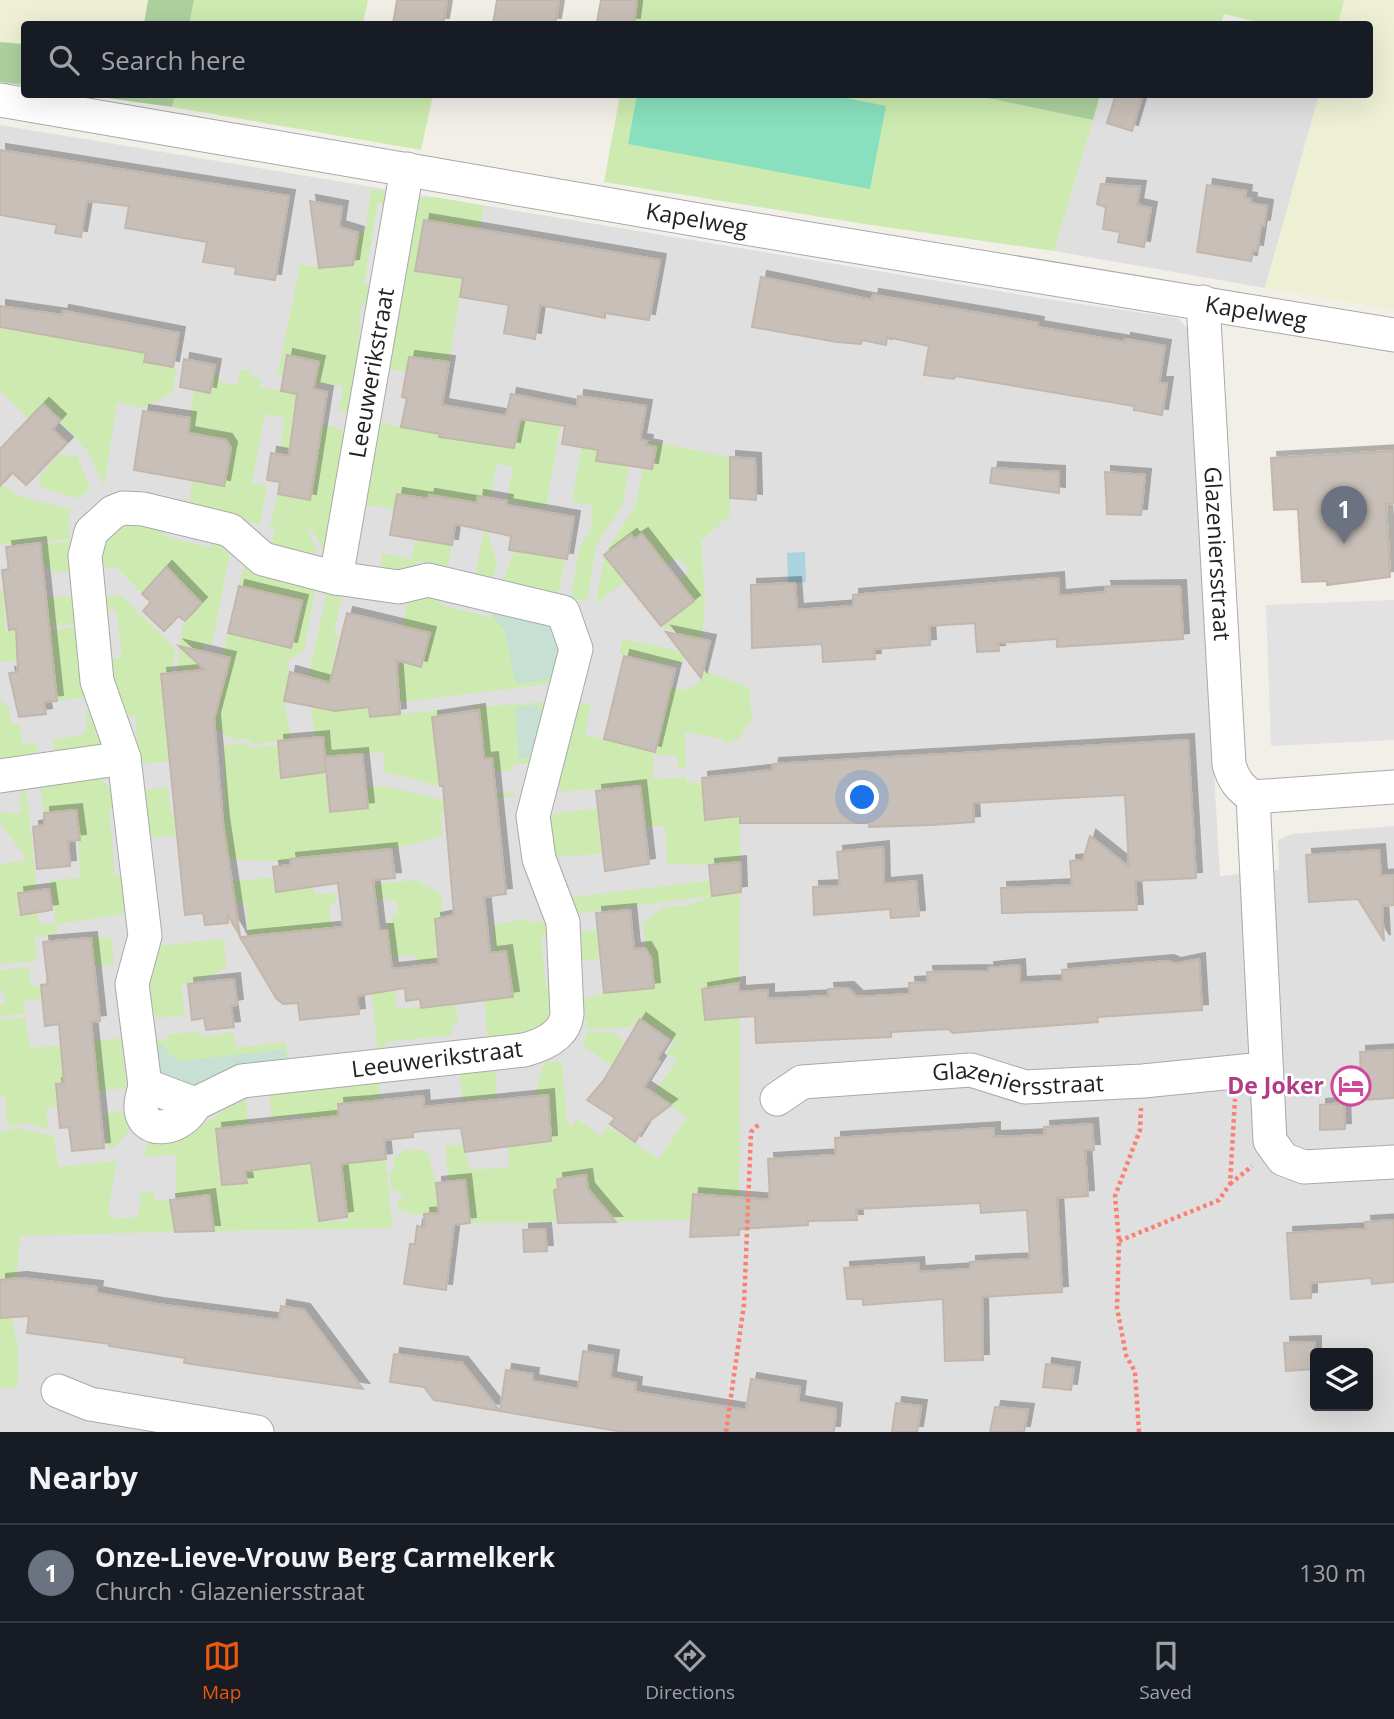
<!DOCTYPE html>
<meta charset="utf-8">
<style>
:root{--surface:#171b24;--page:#20242c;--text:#f1f3f6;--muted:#9ea1a6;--line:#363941;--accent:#ea580c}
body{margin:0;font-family:"Open Sans",sans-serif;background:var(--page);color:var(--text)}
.controls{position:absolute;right:21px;bottom:21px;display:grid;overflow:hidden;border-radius:7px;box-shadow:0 7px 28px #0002}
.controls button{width:63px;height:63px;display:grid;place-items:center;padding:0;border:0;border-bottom:2px solid var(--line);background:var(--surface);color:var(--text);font:35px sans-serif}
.you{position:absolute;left:863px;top:798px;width:24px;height:24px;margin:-18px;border:5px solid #fff;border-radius:50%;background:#1a73e8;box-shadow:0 0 0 10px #1a73e833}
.badge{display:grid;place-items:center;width:46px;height:46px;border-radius:50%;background:var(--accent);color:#fff;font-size:23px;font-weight:700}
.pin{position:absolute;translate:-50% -58px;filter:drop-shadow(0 2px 4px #0008)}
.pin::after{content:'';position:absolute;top:37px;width:24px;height:21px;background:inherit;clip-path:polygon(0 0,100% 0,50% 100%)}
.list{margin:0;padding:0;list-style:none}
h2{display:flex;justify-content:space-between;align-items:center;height:91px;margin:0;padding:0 28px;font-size:30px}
h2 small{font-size:23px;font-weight:400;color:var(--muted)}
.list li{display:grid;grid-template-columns:46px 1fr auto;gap:21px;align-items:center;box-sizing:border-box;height:98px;padding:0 28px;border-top:2px solid var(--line)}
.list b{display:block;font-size:26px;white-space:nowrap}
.list p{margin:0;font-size:23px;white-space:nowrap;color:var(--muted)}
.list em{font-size:23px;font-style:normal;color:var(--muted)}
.icon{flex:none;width:38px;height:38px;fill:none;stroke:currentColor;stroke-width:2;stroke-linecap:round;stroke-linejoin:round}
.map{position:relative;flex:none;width:1394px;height:1432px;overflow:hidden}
.search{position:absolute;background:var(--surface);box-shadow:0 7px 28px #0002;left:21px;right:21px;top:21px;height:77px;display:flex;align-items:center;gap:18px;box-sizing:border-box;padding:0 24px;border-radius:7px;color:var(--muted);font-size:26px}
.sheet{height:189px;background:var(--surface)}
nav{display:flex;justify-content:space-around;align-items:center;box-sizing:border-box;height:98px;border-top:2px solid var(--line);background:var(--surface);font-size:19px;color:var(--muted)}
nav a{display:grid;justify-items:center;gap:4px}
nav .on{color:var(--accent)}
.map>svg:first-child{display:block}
</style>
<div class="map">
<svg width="1394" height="1432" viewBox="0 0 1394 1432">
<defs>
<filter id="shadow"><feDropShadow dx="6" dy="-6" stdDeviation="0" flood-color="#0004"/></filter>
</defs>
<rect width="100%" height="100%" fill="#f2efe9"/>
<g fill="#e0dfdf" fill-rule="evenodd">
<polygon points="1100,95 1319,95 1265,288 1054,251"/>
<path d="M0 125 1040 298 1178 318 1188 329 1220 876 1279 870 1278 840 1292 834 1394 826V1432H0ZM1315 1353H1368V1406H1315Z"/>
</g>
<g fill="#eef0d5">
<polygon points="0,0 148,0 144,24 24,24 24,44 0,42"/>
<polygon points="1344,0 1394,0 1394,310 1265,288 1319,95 1370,94 1370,24 1338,24"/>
</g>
<g fill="#cdebb0" fill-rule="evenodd">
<polygon points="194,0 368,0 363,24 189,24"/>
<polygon points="636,0 1344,0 1338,24 1266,24 1224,14 1221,24 632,24"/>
<polygon points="175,94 433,95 421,150 172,107"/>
<polygon points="620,95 973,95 1093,120 1054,251 871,225 604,182"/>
<path d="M371 189 388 192 364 284 375 286 371 306 361 305 354 413 339 410 343 386 314 382 318 362 301 358 297 379 273 375 278 374 300 265C320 268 335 264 353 266L358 233 365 234Z"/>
<polygon points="435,197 484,206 472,271 464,270 449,362 410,357 407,372 387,369 415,198"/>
<polygon points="0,327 146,353 145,362 176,368 173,392 144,408 117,402 104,486 89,453 44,404 29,419 0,391"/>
<polygon points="240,369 251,371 251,377 261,379 260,387 297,393 293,423 304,425 300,453 280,449 285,418 265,414 252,483 267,486 260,525 190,504 192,480 224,486 230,454 187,436 194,390 210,392 213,374 219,375 218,381 238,385"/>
<polygon points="520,419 560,426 546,508 507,501 513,467 497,464 490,498 478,496 473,521 428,499 395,509 365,505 379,422 401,427 441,427 439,437 470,442 471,433 514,447"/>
<polygon points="309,426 336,426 336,429 351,431 327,546 323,549 312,530 308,531 318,552 311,554 271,547 275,529 270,528 278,494 309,500"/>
<polygon points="647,441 730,457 730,515 701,541 705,600 702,640 662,627 694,602 677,582 690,571 678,557 667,565 642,534 634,539 630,535 605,555 625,581 596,604 604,555 636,505 643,467 652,468 656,447 646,445"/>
<polygon points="581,448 598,451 596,461 629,466 623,504 596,545 587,601 571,597 579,549 591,529 592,505 572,502"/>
<polygon points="59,455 77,456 91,489 78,498 41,488 39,477"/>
<polygon points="0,483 19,496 71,510 68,522 70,539 0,545"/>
<path d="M136 522 165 525 163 536 211 548 214 537 231 547 212 645 205 643 195 679 220 698 230 658 223 656 231 619 233 634 286 647 291 644 301 601 239 586 244 567 316 585 304 651 290 658 286 666 290 672 284 701 292 740 252 744 248 739 233 740 215 728 167 732 170 761 140 764 135 717 129 716 111 686 108 659 122 657 116 610 103 611 101 597 121 595 175 649 172 673 161 674 177 673 182 628 201 603 166 568 142 594 116 567 98 569C103 544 110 530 136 522Z"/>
<polygon points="485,527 497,562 493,579 475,575"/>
<polygon points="415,539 452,545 447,568 418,561 414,574 379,574 383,553 412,559"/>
<polygon points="70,541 73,571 52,573 51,567 43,567 40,545"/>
<polygon points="515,551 565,559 558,595 502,581"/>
<polygon points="328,588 343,591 334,633 339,636 333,660 337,663 379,664 400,669 401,662 421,666 429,633 402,626 409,597 441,593 440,605 489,617 492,605 556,683 369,706 370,717 441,710 441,715 437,716 436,746 440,786 384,772 383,752 325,757 330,812 368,808 366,788 384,786 443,800 515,792 516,796 464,802 459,810 440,813 443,836 401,847 371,850 372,866 313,873 311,856 280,862 229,859 224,823 216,824 217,831 148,838 143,790 168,787 171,814 175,816 225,813 224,745 245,743 251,748 278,745 281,778 301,775 325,757 323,736 314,735 308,677"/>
<polygon points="4,590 5,631 15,629 16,634 78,627 85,697 57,701 21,660 0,662 0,591"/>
<polygon points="75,596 78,624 50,626 46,597"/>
<polygon points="622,639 686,652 683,663 666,664 620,653"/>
<polygon points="703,671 751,688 749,699 753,718 738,739 724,744 723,739 685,732 686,768 678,768 677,756 653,755 653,779 686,777 686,782 702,783 705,819 740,816 740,862 709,865 667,864 665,826 645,826 640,784 562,792 562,788 557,787 576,701 591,705 585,735 637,747 663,719 671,688 689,690 702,679"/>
<polygon points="0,700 9,708 11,724 20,724 22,744 36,742 38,760 0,764"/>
<polygon points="540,702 546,705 532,763 513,765 513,770 493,773 492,758 484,759 479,711 473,711 474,707"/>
<polygon points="97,709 104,740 96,749 54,757 53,740 82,735 87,727 87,711"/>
<polygon points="98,777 115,792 119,807 109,809 115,876 126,875 130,913 57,924 57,935 34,938 37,961 0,964 0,864 27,860 0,823 0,812 21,814 20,789 26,788 37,890 18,893 21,914 37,912 40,925 56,924 50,880 80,878 77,810 44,813 40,787 58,785 58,778"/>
<polygon points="598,808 603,854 550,857 545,815"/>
<polygon points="275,877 314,886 314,894 335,893 336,903 329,903 332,928 249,935 245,902 229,902 227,882"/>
<polygon points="740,877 739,983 722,985 722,989 702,989 706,1020 740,999 739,1218 609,1222 608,1212 598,1200 590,1201 586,1175 557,1178 558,1189 554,1190 578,1222 470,1223 465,1180 449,1182 445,1146 464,1144 470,1170 509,1167 508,1135 551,1127 548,1095 534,1096 544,1063 562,1061 567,1122 571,1128 577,1119 601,1136 607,1126 659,1159 687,1117 653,1093 678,1060 667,1053 675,1041 653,1026 587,1029 583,1000 604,993 654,988 651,953 645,948 643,923 664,907 691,905 709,896 574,914 572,897"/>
<polygon points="417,880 441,895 442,918 435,919 437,959 419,962 412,954 392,958 397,1009 456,1003 458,1024 452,1025 452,1035 385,1042 385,1052 378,1053 369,969 373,962 391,957 387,923 392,922 391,915 397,914 397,902 385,899 356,901 356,886"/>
<polygon points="528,919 529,923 546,921 551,935 541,937 546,986 556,985 557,1006 544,1028 488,1042 484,1001 513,997 506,952 494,953 492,925"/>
<polygon points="597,930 600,959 579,961 577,932"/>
<polygon points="111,937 114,965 94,966 91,938"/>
<path d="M224 939 226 967C215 978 196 977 182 985L184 1016 146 1018 149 958 158 957 157 946Z"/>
<polygon points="29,967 31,987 41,985 42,999 24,1001 25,1014 0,1016 0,1005 5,1003 3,990 0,989 0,970"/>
<polygon points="25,1017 30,1048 121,1038 127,1088 99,1091 95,1056 62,1059 64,1083 56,1084 58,1106 46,1108 48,1129 23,1123 8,1126 5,1096 0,1096 0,1020"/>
<polygon points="197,1031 205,1037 233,1032 236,1048 286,1042 289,1063 207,1088 147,1041 167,1039 167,1035"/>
<polygon points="587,1032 611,1032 626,1042 621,1051 626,1055 617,1069 583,1046"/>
<polygon points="495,1067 497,1097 463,1101 459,1071"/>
<path d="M379 1079 380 1107 364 1109 363 1102 338 1105 342 1138 369 1161 386 1159 392 1228 214 1231 209 1195 181 1198V1208L171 1209 175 1232 20 1236 15 1296 11 1279 0 1280V1132L16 1128 54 1136 58 1167 117 1161 108 1212 114 1219 137 1217 141 1205 139 1194 154 1192 155 1201 177 1199 175 1154 142 1157 149 1142C184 1144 217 1114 245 1095L249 1125 216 1130 223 1185 246 1183 245 1170 308 1151 304 1115 272 1119 269 1092ZM344 1187 348 1221H319L314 1191Z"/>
<polygon points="129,1111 131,1129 114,1147 108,1148 105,1113"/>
<polygon points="407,1149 427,1151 436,1183 439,1213 410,1215 409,1211 398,1211 397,1202 404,1196 391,1188 389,1174 393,1170 394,1158"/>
<polygon points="12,1317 18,1351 18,1387 0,1389 0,1318"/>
</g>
<g fill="#add19e">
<polygon points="148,0 194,0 189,24 144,24"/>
<polygon points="0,42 24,44 24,85 0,82"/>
<polygon points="86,95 175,95 172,107"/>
<polygon points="973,95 1100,95 1093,120"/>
</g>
<g fill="#c6e0d4">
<path d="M496 608 549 625C566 641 557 659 552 679L516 684 504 629 492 617Z"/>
<polygon points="536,705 544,712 545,724 529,757 519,759 515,707"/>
<polygon points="163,1044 168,1053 181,1061 285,1049 286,1060 201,1086 168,1084 155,1067 152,1045"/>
</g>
<polygon fill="#88e0be" points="826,94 886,106 870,189 628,144 637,95"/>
<g fill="#e2e2e2">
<polygon points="378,203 388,205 375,286 364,284"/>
<polygon points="1394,600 1394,740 1271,746 1266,605"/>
</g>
<polygon fill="#aad3df" points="805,552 806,582 788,583 787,553"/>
<g fill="#c7bfb8" stroke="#c4b6ab" stroke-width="2" filter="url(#shadow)">
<polygon points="397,0 447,0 443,24 393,24"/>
<polygon points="497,0 559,0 555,24 493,24"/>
<polygon points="601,0 637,0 634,24 597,22"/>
<polygon points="1116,94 1143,94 1132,131 1107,123"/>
<polygon points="0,150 289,196 275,280 235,274 236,267 203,262 207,242 125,228 129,206 87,201 81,237 55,233 57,225 0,215"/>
<polygon points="1101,184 1140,187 1137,205 1151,208 1144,247 1118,242 1120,232 1103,229 1106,207 1097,204"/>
<polygon points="1207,185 1246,191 1245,198 1251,199 1250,203 1267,206 1264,226 1261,225 1257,251 1253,250 1251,261 1197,252"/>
<polygon points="310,201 342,207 339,227 358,233 353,265 319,268"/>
<polygon points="424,220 660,260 649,320 605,313 605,318 540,305 535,339 504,333 509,305 460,297 463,278 415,271"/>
<polygon points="761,277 872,300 873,295 1038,323 1037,327 1125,342 1125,339 1165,346 1159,383 1167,383 1162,415 1134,410 1134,406 955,376 954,379 924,375 929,346 887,337 886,345 862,340 861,344 837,342 752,327"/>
<polygon points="0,306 62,315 63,311 179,333 173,367 144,362 146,353 0,327"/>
<polygon points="287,355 319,362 313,389 327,392 310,500 278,494 280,482 267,480 271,453 289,456 297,394 281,391"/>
<polygon points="409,357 449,362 442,405 506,416 511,394 577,407 578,396 646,406 640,440 647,441 646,445 656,447 652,469 596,461 598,450 562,444 565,426 520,419 514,448 439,437 440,434 401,427 407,398 402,397"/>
<polygon points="184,359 215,365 210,393 180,387"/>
<polygon points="43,404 60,420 52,429 67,443 26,485 12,472 0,486 0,449"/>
<polygon points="143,411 190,418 188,433 226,440 231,448 224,486 134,470"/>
<polygon points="1394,451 1394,503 1386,504 1390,577 1327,585 1327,581 1302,582 1298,509 1274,510 1271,458"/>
<polygon points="730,457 755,459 756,500 730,498"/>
<polygon points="992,468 1059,472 1059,493 990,483"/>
<polygon points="1105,472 1145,475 1141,515 1107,514"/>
<polygon points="397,494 428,499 429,495 477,503 478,496 507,501 506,505 574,517 567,559 509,550 511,536 455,524 452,545 390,535"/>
<polygon points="642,534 694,601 661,626 604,555 631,535 634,539"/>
<polygon points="40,543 57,701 44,702 46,714 19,717 9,673 18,672 16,629 9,630 2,570 9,569 6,547"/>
<polygon points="166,567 201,603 185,621 178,616 164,631 143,611 151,602 142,594"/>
<polygon points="1058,578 1059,596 1106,592 1105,587 1180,586 1183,639 1057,647 1057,639 998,643 999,651 977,652 975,623 929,626 930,645 874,649 875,659 823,662 822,644 752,648 751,585 795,583 797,610 853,606 853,595"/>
<polygon points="239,586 302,601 291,648 228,633"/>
<polygon points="347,613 430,633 421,667 396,660 400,714 370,717 369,707 335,711 284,701 290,672 330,683"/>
<polygon points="666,632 710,641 701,678"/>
<polygon points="179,646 230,658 214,719 223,823 240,936 227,914 228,923 205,925 203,913 185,915 161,674 205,670"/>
<polygon points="624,656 675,669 655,752 604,739"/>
<polygon points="479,710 484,759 492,758 506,894 484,897 490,953 506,951 513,997 421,1008 420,999 406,1001 405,988 357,996 359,1014 300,1020 298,1003 283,1004 276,998 240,937 343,927 338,883 276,892 273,867 291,865 290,859 391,849 395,878 373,880 379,930 387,930 392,969 439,964 435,919 454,915 443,786 440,786 432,717"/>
<polygon points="323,737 326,772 281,778 278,741"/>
<polygon points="1188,740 1196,878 1135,881 1137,910 1002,913 1001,888 1072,885 1070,861 1083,860 1090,836 1129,867 1125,795 973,803 974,822 931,825 869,827 869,823 740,823 740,816 705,820 702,778 772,770 773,764"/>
<polygon points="362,754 368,808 330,812 325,757"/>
<polygon points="640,786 649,864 605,871 596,791"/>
<polygon points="76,810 80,840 68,841 70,866 37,869 33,827 44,825 44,813"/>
<polygon points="883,847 884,884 916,881 919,916 891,918 890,909 814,915 813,887 840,886 837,852"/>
<polygon points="1379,850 1381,876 1394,875 1394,905 1382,906 1384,941 1358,899 1309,902 1306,855"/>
<polygon points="740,862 741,892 712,896 709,865"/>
<polygon points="49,889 52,910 21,915 18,893"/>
<polygon points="630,910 634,949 645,948 651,958 654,988 604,993 596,913"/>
<polygon points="91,938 100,1021 91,1022 104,1148 72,1151 69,1127 60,1128 56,1084 64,1083 59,1024 45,1026 41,985 48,984 43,942"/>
<polygon points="1199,959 1202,1010 1097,1017 1098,1022 953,1033 948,1029 891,1032 891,1037 756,1043 755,1016 705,1020 702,989 739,983 739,992 768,990 768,999 829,996 828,989 848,988 857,997 910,994 909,983 928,982 927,972 989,971 988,968 1019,965 1020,983 1063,981 1062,970 1168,961 1175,964"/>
<polygon points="234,979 237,1005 231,1006 234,1027 206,1030 204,1018 192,1020 188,984"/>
<polygon points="640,1019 669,1040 657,1059 660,1062 644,1087 671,1105 647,1123 635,1142 610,1124 615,1118 587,1100 604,1080"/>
<polygon points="1394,1050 1394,1098 1362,1100 1360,1052"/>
<polygon points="548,1095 551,1141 465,1152 461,1128 413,1132 413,1137 384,1140 386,1159 341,1164 347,1217 319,1221 311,1163 245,1171 247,1183 222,1185 216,1129 339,1116 338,1104 364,1102 423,1096 424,1107"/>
<polygon points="1344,1103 1345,1129 1320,1130 1320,1105"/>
<polygon points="1092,1124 1094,1150 1085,1150 1088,1196 1057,1198 1062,1292 982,1297 983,1360 945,1361 943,1299 863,1305 863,1299 847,1299 844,1268 918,1263 919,1272 970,1269 970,1262 1030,1259 1027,1210 981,1213 980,1203 856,1209 857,1220 808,1221 808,1225 739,1229 739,1235 690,1237 693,1194 770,1200 768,1159 836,1155 835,1138 994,1128 994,1137 1045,1135 1044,1127"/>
<polygon points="586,1175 588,1189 616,1222 558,1223 554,1190 558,1189 557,1179"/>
<polygon points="465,1180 470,1223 454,1225 446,1290 404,1284 410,1244 415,1244 417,1226 425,1228 424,1214 439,1213 436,1183"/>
<polygon points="209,1195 214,1231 175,1232 170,1200"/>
<polygon points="1394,1220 1394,1282 1372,1284 1371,1278 1311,1283 1311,1298 1291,1299 1287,1233 1366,1229 1365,1222"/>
<polygon points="545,1229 547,1251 524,1252 523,1230"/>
<polygon points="21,1278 97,1287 96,1293 157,1304 279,1320 281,1306 304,1310 363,1389 184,1363 185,1358 109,1346 110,1344 27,1333 29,1316 0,1318 0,1280"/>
<polygon points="1315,1342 1315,1369 1286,1371 1284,1343"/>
<polygon points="583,1351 613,1356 610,1378 636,1383 635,1392 746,1410 751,1379 800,1387 798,1402 836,1409 834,1432 623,1432 500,1411 506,1370 533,1374 532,1381 578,1389"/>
<polygon points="394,1354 462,1363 500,1411 434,1400 424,1387 390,1382"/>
<polygon points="1046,1364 1074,1368 1071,1390 1043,1387"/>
<polygon points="896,1403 921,1406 917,1432 892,1432"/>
<polygon points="995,1407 1028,1410 1024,1432 990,1432"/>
</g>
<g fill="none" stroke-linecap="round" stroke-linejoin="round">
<g stroke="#a9a9a9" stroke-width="35">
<g id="minor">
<path id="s1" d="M0 100 804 238 1394 335"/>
<path id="s2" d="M1203 302 1229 764C1233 780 1240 788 1253 797L1270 1141 1283 1159 1304 1167 1394 1162"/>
<path d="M123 508 143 509 230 530 263 559 336 578 399 587 428 580 563 612 576 649 533 816 539 859 563 922 567 1014C565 1036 543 1045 524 1050L242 1081 195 1104 145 1085 132 984 145 936 124 758 97 681 85 556 91 532 113 512Z"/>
<path id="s3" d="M336 578 407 169"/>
<polyline points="0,776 124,758"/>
<polyline points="1253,797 1394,787"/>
<path d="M145 1085C144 1092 140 1101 141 1108 143 1137 183 1130 195 1104"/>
<path id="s4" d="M777 1099 802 1082 971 1070 1025 1087 1143 1081 1264 1069"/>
<polyline points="58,1391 90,1404 257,1432"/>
</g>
</g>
<g stroke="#fa8072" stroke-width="4.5" stroke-dasharray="3.5 3.5" stroke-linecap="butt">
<polyline points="1230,1184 1252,1166"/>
<polyline points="1119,1241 1219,1200 1230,1184 1235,1099"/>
<polyline points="726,1432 744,1304 751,1132 760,1123"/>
<polyline points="1139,1432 1135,1372 1126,1355 1117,1308 1119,1241 1115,1196 1140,1130 1141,1108"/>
</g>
<use href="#minor" stroke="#fff" stroke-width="33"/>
</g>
<defs>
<g id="hotel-ring" transform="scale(2.0125)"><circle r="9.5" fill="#fff" stroke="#d1479c" stroke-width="1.5"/><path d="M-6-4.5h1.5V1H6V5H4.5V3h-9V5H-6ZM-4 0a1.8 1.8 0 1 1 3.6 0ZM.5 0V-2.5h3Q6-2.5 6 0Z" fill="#d1479c"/></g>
</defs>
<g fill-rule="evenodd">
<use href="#hotel-ring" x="1351" y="1086"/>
</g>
<g text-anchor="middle" stroke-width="5" stroke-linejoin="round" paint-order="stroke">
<g font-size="23" fill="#222" stroke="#fff">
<text dy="8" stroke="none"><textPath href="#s1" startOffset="707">Kapelweg</textPath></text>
<text dy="8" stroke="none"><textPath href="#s1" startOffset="1274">Kapelweg</textPath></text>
<text dy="8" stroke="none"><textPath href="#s3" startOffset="208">Leeuwerikstraat</textPath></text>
<text dy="8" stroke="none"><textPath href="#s2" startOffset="252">Glazeniersstraat</textPath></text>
<text transform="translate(437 1059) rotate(-7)" y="8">Leeuwerikstraat</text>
<text dy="8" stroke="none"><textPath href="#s4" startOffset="248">Glazeniersstraat</textPath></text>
</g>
<g font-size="23" font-weight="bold" fill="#b23c85" stroke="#fff" text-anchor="end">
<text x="1324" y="1094">De Joker</text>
</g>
</g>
</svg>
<div class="controls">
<button><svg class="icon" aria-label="layers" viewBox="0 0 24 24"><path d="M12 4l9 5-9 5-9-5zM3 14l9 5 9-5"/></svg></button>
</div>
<div class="you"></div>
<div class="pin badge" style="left:1344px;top:544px;background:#6b7280">1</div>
<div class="search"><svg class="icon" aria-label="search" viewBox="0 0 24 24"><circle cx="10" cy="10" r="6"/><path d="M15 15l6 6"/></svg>Search here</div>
</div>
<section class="sheet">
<h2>Nearby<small></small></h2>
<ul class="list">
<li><span class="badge" style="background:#6b7280">1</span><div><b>Onze-Lieve-Vrouw Berg Carmelkerk</b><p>Church · Glazeniersstraat</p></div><em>130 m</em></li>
</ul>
</section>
<nav>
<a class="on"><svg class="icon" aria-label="map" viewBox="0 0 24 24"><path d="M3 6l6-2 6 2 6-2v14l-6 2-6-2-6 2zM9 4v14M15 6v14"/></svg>Map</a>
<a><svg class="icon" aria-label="directions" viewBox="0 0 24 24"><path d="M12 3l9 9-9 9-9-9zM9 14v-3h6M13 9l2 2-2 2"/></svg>Directions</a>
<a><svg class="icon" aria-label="saved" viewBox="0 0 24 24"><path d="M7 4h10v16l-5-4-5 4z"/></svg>Saved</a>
</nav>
